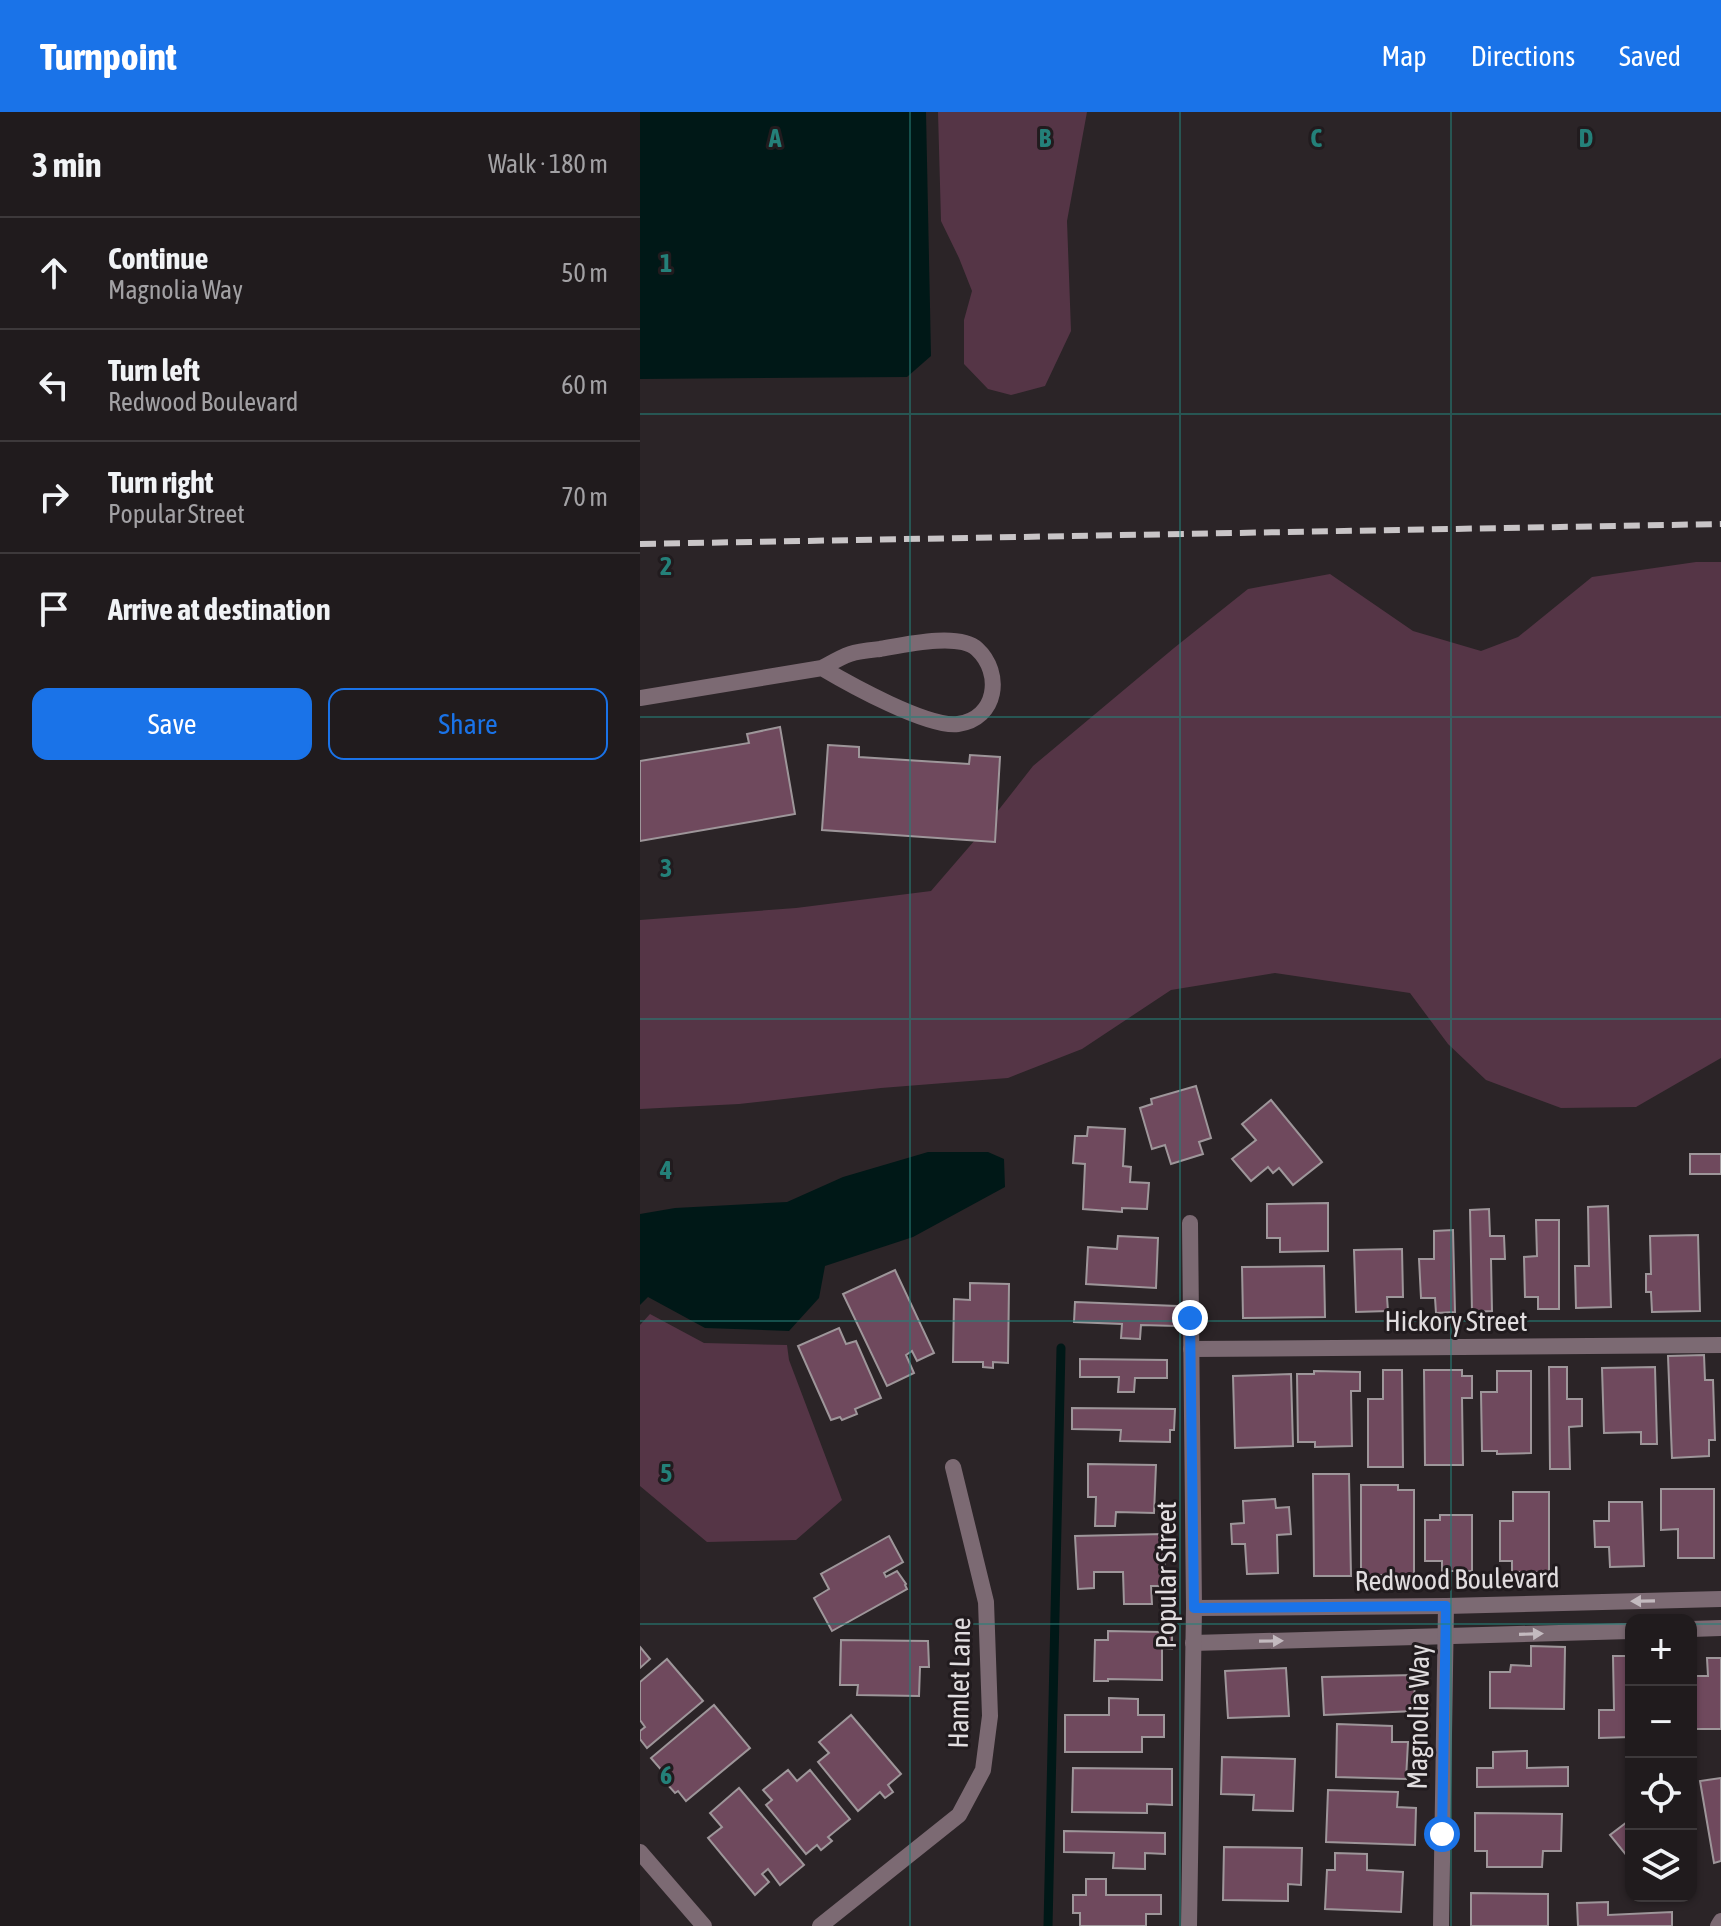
<!DOCTYPE html>
<meta charset="utf-8">
<style>
:root{--surface:#201b1d;--page:#282426;--text:#f1f3f6;--muted:#a2a1a4;--line:#3d393b;--accent:#1a73e8}
body{margin:0;font-family:"Asap Condensed",sans-serif;background:var(--page);color:var(--text)}
.controls{position:absolute;right:24px;bottom:24px;display:grid;overflow:hidden;border-radius:16px;box-shadow:0 2px 6px #0004}
.controls button{width:72px;height:72px;display:grid;place-items:center;padding:0;border:0;border-bottom:2px solid var(--line);background:var(--surface);color:var(--text);font:40px sans-serif}
.stop{position:absolute;width:24px;height:24px;margin:-18px;border:6px solid #1a73e8;border-radius:50%;background:#fff}
.stop.end{background:#1a73e8;border-color:#fff;box-shadow:0 2px 8px #0008}
.list{margin:0;padding:0;list-style:none}
h2{display:flex;justify-content:space-between;align-items:center;height:104px;margin:0;padding:0 32px;font-size:34px}
h2 small{font-size:26px;font-weight:400;color:var(--muted)}
.list li{display:grid;grid-template-columns:52px 1fr auto;gap:24px;align-items:center;box-sizing:border-box;height:112px;padding:0 32px;border-top:2px solid var(--line)}
.list b{display:block;font-size:30px;white-space:nowrap}
.list p{margin:0;font-size:26px;white-space:nowrap;color:var(--muted)}
.list em{font-size:26px;font-style:normal;color:var(--muted)}
.actions{display:flex;gap:16px;padding:24px 32px}
.actions a{flex:1;padding:18px 0;border:2px solid var(--accent);border-radius:16px;text-align:center;font-size:28px;color:var(--accent)}
.actions .main{background:var(--accent);color:#fff}
.icon{flex:none;width:44px;height:44px;fill:none;stroke:currentColor;stroke-width:2;stroke-linecap:round;stroke-linejoin:round}
.map{position:relative;flex:none;width:1081px;height:1814px;overflow:hidden}
header{display:flex;align-items:center;gap:48px;box-sizing:border-box;height:112px;padding:0 40px;background:var(--accent);color:#fff}
header strong{font-size:38px}
nav{display:flex;gap:44px;margin-inline-start:auto;font-size:28px}
main{display:flex}
aside{flex:1;background:var(--surface)}
.map>svg:first-child{display:block}
</style>
<header>
<strong>Turnpoint</strong>
<nav><a>Map</a><a>Directions</a><a>Saved</a></nav>
</header>
<main>
<aside>
<h2>3 min<small>Walk · 180 m</small></h2>
<ul class="list">
<li><svg class="icon" aria-label="ahead" viewBox="0 0 24 24"><path d="M12 20V5M6 11l6-6 6 6"/></svg><div><b>Continue</b><p>Magnolia Way</p></div><em>50 m</em></li>
<li><svg class="icon" aria-label="left" viewBox="0 0 24 24"><path d="M17 20v-9H6M10 6l-5 5 5 5"/></svg><div><b>Turn left</b><p>Redwood Boulevard</p></div><em>60 m</em></li>
<li><svg class="icon" aria-label="right" viewBox="0 0 24 24"><path d="M7 20v-9h11M14 6l5 5-5 5"/></svg><div><b>Turn right</b><p>Popular Street</p></div><em>70 m</em></li>
<li><svg class="icon" aria-label="arrive" viewBox="0 0 24 24"><path d="M6 21V4h12l-3 4 3 4H6"/></svg><div><b>Arrive at destination</b></div></li>
</ul>
<div class="actions"><a class="main">Save</a><a>Share</a></div>
</aside>
<div class="map">
<svg width="1081" height="1814" viewBox="0 0 1081 1814">
<rect width="100%" height="100%" fill="#2b2427"/>
<g fill="#553546">
<polygon points="298,0 447,0 427,109 431,219 405,274 371,283 348,277 324,252 324,208 332,179 319,146 301,109"/>
<polygon points="1056,450 1081,450 1081,946 996,995 921,996 846,968 808,932 770,881 635,861 531,878 442,937 368,966 241,976 99,992 0,997 0,808 156,796 291,779 335,728 393,654 534,536 608,477 690,462 773,519 841,539 878,525 952,465"/>
<polygon points="10,1202 64,1231 147,1233 149,1248 202,1388 156,1428 67,1430 0,1374 0,1213"/>
</g>
<g fill="#001817">
<polygon points="0,0 286,0 291,244 267,265 0,267"/>
<polygon points="288,1040 348,1040 364,1047 365,1075 273,1125 185,1154 179,1186 149,1219 65,1216 8,1185 0,1193 0,1102 35,1096 147,1090 203,1065"/>
</g>
<g fill="none" stroke-linecap="round" stroke-linejoin="round">
<polyline stroke="#001817" stroke-width="9" points="408,1814 421,1236"/>
</g>
<g fill="#6f495d" stroke="#9e969a" stroke-width="2">
<polygon points="140,615 155,702 0,729 0,649 109,631 107,622"/>
<polygon points="188,633 219,635 219,645 329,652 330,643 360,645 355,730 182,718"/>
<polygon points="556,974 571,1026 559,1030 563,1042 531,1052 525,1033 512,1037 500,996 512,992 511,987"/>
<polygon points="631,988 682,1050 653,1073 639,1056 633,1061 628,1055 611,1069 592,1047 616,1028 602,1012"/>
<polygon points="448,1015 485,1017 483,1054 491,1055 490,1070 509,1071 507,1097 482,1096 482,1100 443,1097 445,1052 433,1051 435,1024 447,1024"/>
<rect x="1050" y="1042" width="31" height="20"/>
<polygon points="688,1091 688,1139 640,1140 640,1126 627,1126 627,1092"/>
<polygon points="968,1094 971,1195 936,1196 935,1154 949,1154 948,1095"/>
<polygon points="849,1097 850,1124 864,1124 865,1147 851,1147 852,1199 832,1200 830,1098"/>
<polygon points="896,1108 919,1108 919,1197 898,1197 898,1185 885,1185 884,1145 897,1144"/>
<polygon points="813,1118 815,1200 796,1201 795,1186 781,1186 779,1147 794,1147 794,1119"/>
<polygon points="1058,1123 1060,1199 1012,1200 1011,1180 1006,1180 1006,1162 1011,1162 1010,1124"/>
<polygon points="478,1124 518,1126 516,1176 446,1172 448,1135 477,1137"/>
<polygon points="762,1137 763,1185 747,1185 748,1199 716,1200 714,1138"/>
<polygon points="684,1154 685,1205 603,1206 602,1155"/>
<polygon points="255,1158 294,1241 277,1249 272,1239 266,1243 274,1261 247,1274 203,1182"/>
<polygon points="330,1171 369,1172 368,1251 353,1250 353,1256 343,1255 343,1250 313,1250 314,1187 330,1188"/>
<polygon points="435,1190 537,1194 536,1214 501,1213 500,1227 481,1226 482,1212 434,1210"/>
<polygon points="199,1216 206,1232 216,1229 241,1286 215,1297 217,1302 202,1308 200,1305 191,1308 158,1234"/>
<polygon points="1064,1243 1065,1268 1073,1268 1075,1328 1069,1328 1069,1344 1032,1346 1028,1244"/>
<polygon points="440,1247 527,1248 527,1266 495,1266 494,1280 478,1280 479,1265 440,1265"/>
<polygon points="909,1255 927,1255 927,1287 942,1287 942,1314 929,1315 930,1357 910,1357"/>
<polygon points="1015,1255 1017,1332 1001,1332 1001,1320 964,1321 962,1256"/>
<polygon points="743,1258 762,1258 763,1355 728,1355 728,1287 743,1287"/>
<polygon points="784,1258 822,1258 822,1264 832,1264 832,1286 822,1286 823,1353 785,1353"/>
<polygon points="674,1259 720,1260 720,1279 711,1279 712,1334 675,1335 675,1330 658,1330 657,1262 674,1262"/>
<polygon points="857,1259 891,1259 891,1341 857,1342 857,1339 842,1339 841,1280 857,1280"/>
<polygon points="651,1262 653,1334 595,1336 593,1264"/>
<polygon points="432,1296 535,1297 534,1318 530,1318 530,1330 480,1329 481,1318 432,1317"/>
<polygon points="448,1352 516,1353 514,1401 476,1400 475,1414 455,1414 456,1385 448,1385"/>
<polygon points="673,1362 709,1362 711,1464 674,1464"/>
<polygon points="721,1373 758,1373 758,1378 774,1378 774,1463 721,1463"/>
<polygon points="1021,1377 1074,1377 1074,1446 1038,1446 1038,1417 1021,1418"/>
<polygon points="873,1380 909,1380 909,1460 872,1460 872,1449 860,1449 860,1409 873,1409"/>
<polygon points="635,1387 636,1396 649,1395 651,1422 637,1423 638,1461 607,1462 605,1432 592,1432 591,1412 604,1411 603,1389"/>
<polygon points="969,1390 1002,1390 1004,1454 970,1455 969,1435 955,1435 954,1409 969,1409"/>
<polygon points="800,1403 832,1403 832,1459 802,1459 802,1449 785,1449 785,1408 800,1408"/>
<polygon points="524,1422 525,1474 511,1474 512,1492 484,1492 483,1460 454,1460 454,1476 438,1477 435,1424"/>
<polygon points="249,1424 263,1450 244,1461 246,1465 257,1459 266,1472 265,1473 267,1477 192,1519 174,1486 189,1477 181,1462"/>
<polygon points="468,1519 522,1520 522,1522 532,1522 532,1537 522,1536 522,1568 468,1567 468,1569 454,1569 455,1528 468,1528"/>
<polygon points="201,1528 288,1529 289,1555 280,1555 279,1584 217,1583 218,1573 200,1573"/>
<polygon points="891,1534 925,1535 924,1597 850,1596 850,1560 870,1560 871,1553 891,1554"/>
<polygon points="0,1535 10,1547 0,1556"/>
<polygon points="973,1544 991,1544 991,1625 959,1626 959,1598 974,1598"/>
<polygon points="1067,1546 1081,1546 1081,1617 1053,1617 1053,1564 1068,1564"/>
<polygon points="27,1547 63,1589 7,1636 0,1627 0,1619 5,1615 0,1608 0,1570"/>
<polygon points="646,1556 649,1604 588,1606 585,1559"/>
<polygon points="774,1563 775,1599 684,1603 682,1565"/>
<polygon points="469,1586 498,1587 498,1603 524,1603 524,1625 502,1625 502,1640 425,1640 425,1603 469,1603"/>
<polygon points="74,1593 110,1636 46,1689 38,1679 35,1681 26,1671 30,1668 11,1646"/>
<polygon points="211,1603 261,1662 248,1673 253,1680 245,1686 240,1680 218,1699 178,1650 189,1641 179,1630"/>
<polygon points="697,1612 752,1614 752,1630 768,1630 766,1667 696,1665"/>
<polygon points="887,1639 887,1656 928,1655 928,1674 837,1675 837,1656 853,1656 853,1640"/>
<polygon points="582,1645 655,1647 653,1699 613,1698 614,1683 581,1682"/>
<polygon points="433,1656 532,1657 532,1693 507,1692 507,1701 432,1700"/>
<polygon points="148,1658 157,1669 170,1658 210,1707 188,1725 192,1729 181,1738 177,1733 166,1742 126,1693 132,1688 123,1678"/>
<polygon points="1081,1666 1081,1749 1074,1751 1060,1669"/>
<polygon points="99,1676 164,1753 140,1773 128,1757 122,1762 129,1770 115,1783 68,1726 82,1715 70,1701"/>
<polygon points="688,1678 758,1680 757,1695 776,1696 775,1733 686,1730"/>
<polygon points="835,1701 922,1702 921,1739 903,1739 902,1755 847,1755 847,1739 835,1739"/>
<polygon points="991,1707 991,1749 970,1723"/>
<polygon points="424,1719 525,1721 525,1742 505,1741 505,1757 473,1756 474,1741 424,1740"/>
<polygon points="584,1735 662,1736 661,1773 648,1772 648,1789 583,1788"/>
<polygon points="695,1741 727,1742 727,1758 763,1760 761,1800 685,1797 687,1758 695,1758"/>
<polygon points="446,1767 466,1767 466,1783 521,1783 521,1802 506,1802 506,1814 440,1814 440,1801 433,1801 433,1783 446,1783"/>
<polygon points="831,1781 908,1782 908,1814 831,1814"/>
<polygon points="968,1790 968,1803 1032,1800 1032,1814 938,1814 937,1791"/>
</g>
<g fill="none" stroke-linecap="round" stroke-linejoin="round">
<g stroke="#7c6a73" stroke-width="16">
<path d="M0 586 182 556C191 551 201 545 210 542 219 539 231 538 240 537 263 533 319 520 337 537 363 561 357 607 318 612 288 616 209 572 182 556"/>
<polyline points="551,1237 1081,1233"/>
<polyline points="554,1496 806,1494 1081,1487"/>
<polyline points="1051,1517 1081,1516"/>
<polyline points="553,1531 991,1519"/>
<polyline points="0,1740 64,1814"/>
<polyline points="180,1814 319,1703 343,1658 350,1604 346,1490 313,1355"/>
<polyline points="549,1814 554,1496 550,1111"/>
<polyline points="801,1814 806,1494"/>
<polyline points="1078,1814 1081,1809"/>
</g>
<polyline stroke="#c9c5c7" stroke-width="6" stroke-dasharray="16 8" stroke-linecap="butt" points="0,432 1081,412"/>
</g>
<defs><path id="oneway-solid" d="M-6-.8H1V-3.2L6.5 0L1 3.2V.8H-6Z" transform="scale(2)"/></defs>
<g fill="#c3babf">
<use href="#oneway-solid" transform="translate(1003 1489) rotate(179)"/>
<use href="#oneway-solid" transform="translate(891 1522) rotate(-2)"/>
<use href="#oneway-solid" transform="translate(631 1529) rotate(-1)"/>
</g>
<g fill="none" stroke-linecap="round" stroke-linejoin="round">
<polyline stroke="#1a73e8" stroke-width="10" points="550,1206 554,1496 806,1494 802,1722"/>
</g>
<path fill="none" stroke="#248079" stroke-width="2" stroke-opacity="0.55" d="M270 0V1814M540 0V1814M811 0V1814M0 302H1081M0 605H1081M0 907H1081M0 1209H1081M0 1512H991M1051 1512H1081"/>
<g text-anchor="middle" stroke-width="6" stroke-linejoin="round" paint-order="stroke">
<g font-size="28" fill="#e1dddf" stroke="#211b1e">
<text x="816" y="1219">Hickory Street</text>
<text transform="translate(526 1463) rotate(-90)" y="10">Popular Street</text>
<text transform="translate(817 1467) rotate(-1)" y="10">Redwood Boulevard</text>
<text transform="translate(319 1571) rotate(-89)" y="10">Hamlet Lane</text>
<text transform="translate(778 1605) rotate(-89)" y="10">Magnolia Way</text>
</g>
</g>
<g font-size="26" text-anchor="middle" font-weight="bold" fill="#248079" stroke="#211b1e" stroke-width="6" stroke-linejoin="round" paint-order="stroke">
<text x="135" y="35">A</text>
<text x="405" y="35">B</text>
<text x="676" y="35">C</text>
<text x="946" y="35">D</text>
<text x="26" y="160">1</text>
<text x="26" y="463">2</text>
<text x="26" y="765">3</text>
<text x="26" y="1067">4</text>
<text x="26" y="1370">5</text>
<text x="26" y="1672">6</text>
</g>
</svg>
<div class="controls">
<button>+</button>
<button>−</button>
<button><svg class="icon" aria-label="locate" viewBox="0 0 24 24"><circle cx="12" cy="12" r="6"/><path d="M12 2v4M12 18v4M2 12h4M18 12h4"/></svg></button>
<button><svg class="icon" aria-label="layers" viewBox="0 0 24 24"><path d="M12 4l9 5-9 5-9-5zM3 14l9 5 9-5"/></svg></button>
</div>
<div class="stop" style="left:802px;top:1722px"></div>
<div class="stop end" style="left:550px;top:1206px"></div>
</div>
</main>
